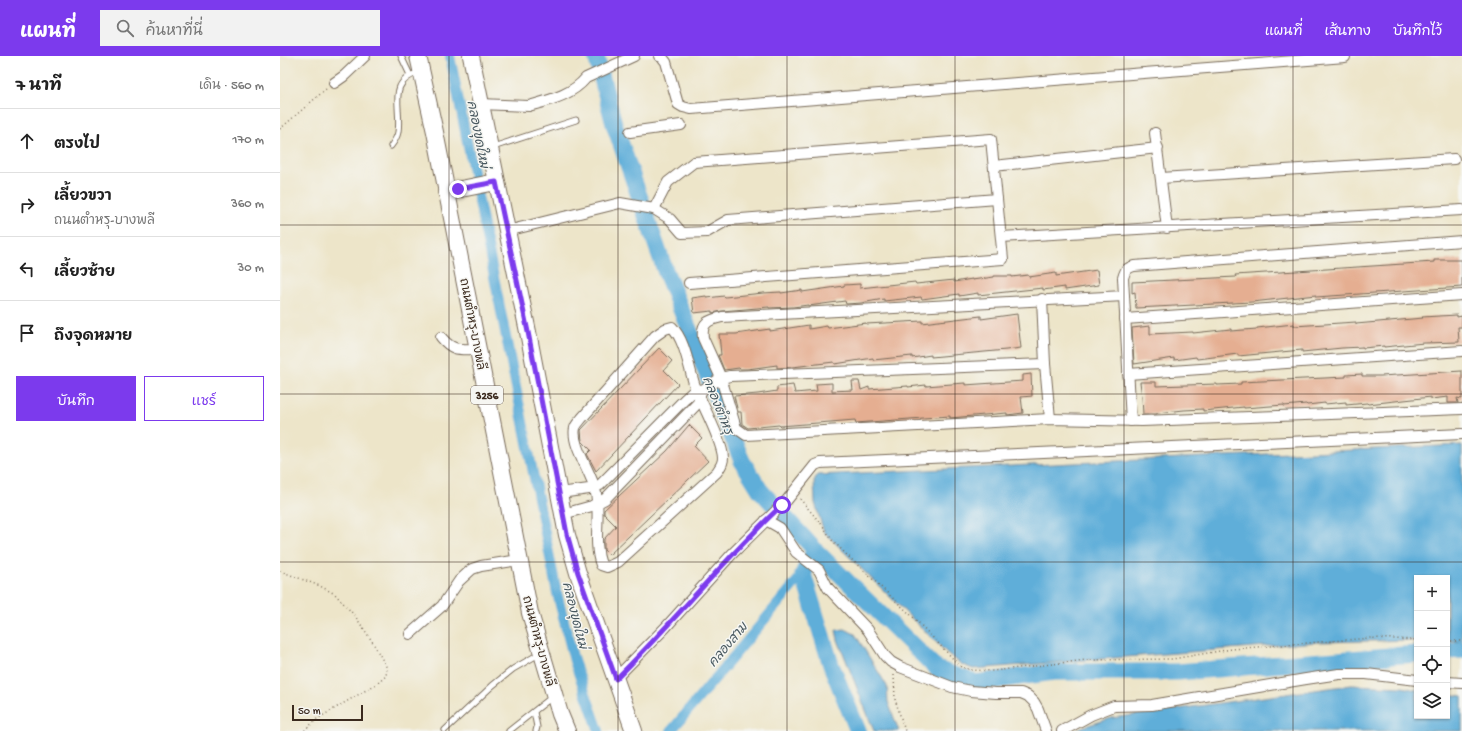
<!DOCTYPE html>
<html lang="th">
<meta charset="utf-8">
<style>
:root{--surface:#fff;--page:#f2f2f2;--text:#222;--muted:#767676;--line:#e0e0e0;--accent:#7c3aed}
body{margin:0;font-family:"Gochi Hand","Playpen Sans Thai",sans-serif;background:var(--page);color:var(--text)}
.controls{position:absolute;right:12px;bottom:12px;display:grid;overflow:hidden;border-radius:0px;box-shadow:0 1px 3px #0004}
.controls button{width:36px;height:36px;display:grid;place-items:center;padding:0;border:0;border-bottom:1px solid var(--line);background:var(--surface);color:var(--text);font:20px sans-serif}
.scale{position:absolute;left:12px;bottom:10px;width:71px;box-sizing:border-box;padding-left:4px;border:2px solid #3b2a1e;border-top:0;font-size:11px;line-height:14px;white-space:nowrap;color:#3b2a1e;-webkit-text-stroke:3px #f6f6f2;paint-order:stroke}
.stop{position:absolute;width:12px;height:12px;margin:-9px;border:3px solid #7c3aed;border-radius:50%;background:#fff}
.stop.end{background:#7c3aed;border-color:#fff;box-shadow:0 1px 4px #0008}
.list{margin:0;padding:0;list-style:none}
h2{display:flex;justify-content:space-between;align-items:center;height:52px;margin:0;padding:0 16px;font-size:17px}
h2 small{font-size:13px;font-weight:400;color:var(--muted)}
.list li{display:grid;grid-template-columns:26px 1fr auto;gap:12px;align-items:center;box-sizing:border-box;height:64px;padding:0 16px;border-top:1px solid var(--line)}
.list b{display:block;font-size:15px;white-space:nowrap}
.list p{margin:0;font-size:13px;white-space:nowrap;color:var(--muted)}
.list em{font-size:13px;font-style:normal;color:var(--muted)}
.actions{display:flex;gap:8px;padding:12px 16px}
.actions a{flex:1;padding:9px 0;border:1px solid var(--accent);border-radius:0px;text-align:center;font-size:14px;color:var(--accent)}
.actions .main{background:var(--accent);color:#fff}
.icon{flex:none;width:22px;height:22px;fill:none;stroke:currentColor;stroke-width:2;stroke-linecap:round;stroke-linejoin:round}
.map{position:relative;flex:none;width:1182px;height:675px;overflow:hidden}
header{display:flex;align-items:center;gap:24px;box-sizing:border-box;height:56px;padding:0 20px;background:var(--accent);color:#fff}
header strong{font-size:19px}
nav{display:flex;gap:22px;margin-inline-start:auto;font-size:14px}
.search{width:280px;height:36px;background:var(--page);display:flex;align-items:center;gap:10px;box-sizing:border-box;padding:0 14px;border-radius:0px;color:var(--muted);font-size:15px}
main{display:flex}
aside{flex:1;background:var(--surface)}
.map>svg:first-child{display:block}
</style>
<header>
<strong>แผนที่</strong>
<div class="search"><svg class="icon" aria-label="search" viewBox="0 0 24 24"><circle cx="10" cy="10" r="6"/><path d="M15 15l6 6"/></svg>ค้นหาที่นี่</div>
<nav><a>แผนที่</a><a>เส้นทาง</a><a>บันทึกไว้</a></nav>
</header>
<main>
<aside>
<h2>7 นาที<small>เดิน · 560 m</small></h2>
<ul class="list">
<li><svg class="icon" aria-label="ahead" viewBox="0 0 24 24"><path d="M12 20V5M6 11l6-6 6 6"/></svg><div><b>ตรงไป</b></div><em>170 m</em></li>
<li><svg class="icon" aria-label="right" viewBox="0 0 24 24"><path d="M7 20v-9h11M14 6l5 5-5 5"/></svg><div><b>เลี้ยวขวา</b><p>ถนนตำหรุ-บางพลี</p></div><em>360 m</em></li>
<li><svg class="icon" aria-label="left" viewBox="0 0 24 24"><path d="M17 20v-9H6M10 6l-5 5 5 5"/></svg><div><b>เลี้ยวซ้าย</b></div><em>30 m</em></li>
<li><svg class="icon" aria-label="arrive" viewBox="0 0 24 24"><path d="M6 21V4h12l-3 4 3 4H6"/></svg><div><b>ถึงจุดหมาย</b></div></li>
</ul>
<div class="actions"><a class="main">บันทึก</a><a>แชร์</a></div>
</aside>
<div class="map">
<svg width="1182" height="675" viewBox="0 0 1182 675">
<rect width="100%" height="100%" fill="#f6f6f2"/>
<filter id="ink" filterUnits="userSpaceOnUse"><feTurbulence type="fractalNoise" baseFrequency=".025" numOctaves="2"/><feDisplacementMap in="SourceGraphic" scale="8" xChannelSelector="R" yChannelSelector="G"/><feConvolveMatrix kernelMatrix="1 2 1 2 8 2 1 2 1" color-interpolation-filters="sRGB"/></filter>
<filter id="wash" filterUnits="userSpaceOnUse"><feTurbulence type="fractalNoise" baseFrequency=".012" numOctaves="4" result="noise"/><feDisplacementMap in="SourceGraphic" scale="16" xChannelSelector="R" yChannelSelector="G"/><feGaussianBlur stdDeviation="0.9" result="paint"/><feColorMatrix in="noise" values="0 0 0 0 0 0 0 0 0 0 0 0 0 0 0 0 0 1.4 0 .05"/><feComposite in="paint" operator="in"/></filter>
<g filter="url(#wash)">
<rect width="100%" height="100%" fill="#ede5c9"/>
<g fill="#5faed9" stroke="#4d6c7c">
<polygon points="1182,389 1182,586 1167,584 1167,522 1137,522 1137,584 1037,586 693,613 681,608 667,597 544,476 535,447 534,425 537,419"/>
<polygon points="565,573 575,578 607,630 608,646 619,675 594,675 558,584 556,574"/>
<polygon points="1071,629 1122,631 1137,634 1137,660 1167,660 1167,638 1182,640 1182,675 795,675 802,671 832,662"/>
</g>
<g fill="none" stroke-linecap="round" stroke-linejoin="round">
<g stroke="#5faed9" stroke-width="10">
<polyline points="170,0 277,537 294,605 319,675"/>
<polyline points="391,675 523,518"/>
</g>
<g stroke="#5faed9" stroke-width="17">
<polyline points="316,0 334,68 385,214 462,405 480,434 535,494 657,613 696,627 774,616 897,616 1137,598"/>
<polyline points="535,494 523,518 551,609 578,675"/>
<polyline points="1167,595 1182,594"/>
</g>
</g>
<g id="blocks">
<g fill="#e5ae91">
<polygon points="1154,204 1182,204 1182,231 1036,241 1036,239 972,246 856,252 855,236 852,237 852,226 956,221 955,219 1154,206"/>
<polygon points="817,214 819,229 785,234 785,231 763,234 763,232 698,239 698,237 679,240 679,238 642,243 641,241 604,245 604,243 581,247 566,248 565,245 528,250 528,249 513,251 489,252 489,251 442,255 432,257 432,255 414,257 412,242 426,240 427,242 444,240 445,241 483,237 501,236 501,237 522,234 522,236 564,230 564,229 580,228 580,232 635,226 636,228 674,224 674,226 692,223 692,224 714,221 714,220 732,220 732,221 748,219 749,221 776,217 776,220"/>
<polygon points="737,258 741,292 726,294 651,301 651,299 632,302 632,300 593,304 593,302 555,308 554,306 512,311 497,312 497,309 467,313 460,313 459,312 444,314 438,299 441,299 439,278 456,278 490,273 490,275 529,269 529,273 547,270 548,272 586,267 586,268 642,265 642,267 701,260 701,263"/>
<polygon points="1177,259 1177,261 1182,260 1182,271 1178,271 1179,286 1144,287 1104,291 1104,290 1083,292 1083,291 1062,292 1022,296 1022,294 958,300 958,298 917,303 916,301 894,304 894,302 854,308 852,272 870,270 870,278 913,276 913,277 951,273 951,275 977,273 977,272 1014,268 1014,270 1076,266 1076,268 1143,262 1142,261"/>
<polygon points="379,292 392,305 384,314 398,328 316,415 307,398 311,394 302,385 301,374"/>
<polygon points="1182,315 1182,343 1177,342 1178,347 1168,347 1168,341 1151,343 1151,341 1088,348 1087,347 1066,349 1066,346 1045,348 1045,347 1027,349 1026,348 1004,350 1004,349 964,352 964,351 923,355 923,353 904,354 877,357 877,358 863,358 862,341 860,326 876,326 876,330 937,328 937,329 961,328 961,326 1066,321 1066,319 1082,318 1082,320 1101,320"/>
<polygon points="751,318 752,340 741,341 743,357 727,359 727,357 670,362 670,360 576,367 575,364 500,370 499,369 468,372 462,368 461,356 458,356 454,340 478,338 497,335 497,331 513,329 515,337 537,335 536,328 552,327 552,335 573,334 572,325 579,325 581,334 589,331 589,333 628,330 628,331 646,329 646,330 685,327 685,329 743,325 743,319"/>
<polygon points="409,369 422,382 414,390 428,405 329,499 324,494 324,483 336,470 324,458 324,454 387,395"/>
</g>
</g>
</g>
<g filter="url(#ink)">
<use href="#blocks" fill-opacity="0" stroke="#796b5a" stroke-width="1"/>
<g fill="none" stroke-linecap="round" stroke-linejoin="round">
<g stroke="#796b5a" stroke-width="7">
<g id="lane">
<polyline points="121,0 130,19"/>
<path d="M111 90C114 86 117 82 118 76 122 50 106 26 140 16"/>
<polyline points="213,91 296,64"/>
<polyline points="254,656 257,671 256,675"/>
<polyline points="165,674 212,630 233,613 259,598"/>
<polyline points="229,675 272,641"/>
</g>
</g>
<g stroke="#796b5a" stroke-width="12">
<g id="street">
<polyline points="379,0 382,1 386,6 398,48 403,51 411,53 1065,1"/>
<polyline points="54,27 64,20 85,0"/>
<path d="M201 48 249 50C270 44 292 39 306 22L354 0"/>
<polyline points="350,76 401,69"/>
<polyline points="875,77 887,172"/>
<polyline points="714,110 878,92"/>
<polyline points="881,122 1174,103"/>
<polyline points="374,153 388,126 414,106 711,83 723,203 409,227"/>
<polyline points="227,175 340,147 374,153 390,163 402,177 427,176 448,164 717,143"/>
<polyline points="721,181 1182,154"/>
<path d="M844 240 442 261C429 264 421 266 423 282L441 322 456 372 466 379 770 363 862 365 1182 353"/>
<polyline points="762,243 765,308 770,363"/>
<polyline points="845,263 1182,239"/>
<path d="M392 271C406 285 409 315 416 333 423 350 443 387 443 402 443 408 440 411 437 416L338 506 327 511 321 509C312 484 322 458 315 433 311 416 291 389 295 372 296 368 300 365 302 362L375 280 385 273Z"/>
<path d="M161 281C173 296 180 293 198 293"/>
<polyline points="848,318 1182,295"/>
<path d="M851 365 843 222C845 214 847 212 854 210L1182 185"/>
<polyline points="280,437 309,433 320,429 404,344 416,333 421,334"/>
<polyline points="283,458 312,450 325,443 415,350 418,347 421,335 441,322 450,320 765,308"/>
<polyline points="486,464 500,472 516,496 539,514 548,532 588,574 605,600 611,606 620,611 672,631 691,635 716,637 741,637 748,640 754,646 758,653 766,675"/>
<polyline points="130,578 162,550 179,525 192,513 201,510 239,504"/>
<polyline points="335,623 386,571 452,498 507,444 535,409 540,407 1182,378"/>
<polyline points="1167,626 1182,627"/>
<polyline points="782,675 811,659 834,650 872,649 1026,623 1059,618 1086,618 1137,624"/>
</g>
</g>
<g stroke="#796b5a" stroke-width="18">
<g id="primary">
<polyline points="138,0 155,76 250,557 280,658 287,675"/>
<polyline points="191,0 248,276 287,479 298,517 354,675"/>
<polyline points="166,136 216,126"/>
</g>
</g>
<g stroke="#796b5a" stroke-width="1.5" stroke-dasharray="1 3" stroke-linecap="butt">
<polyline points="0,73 46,33"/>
<polyline points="520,443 543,470 552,484 570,502 633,561 681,611 692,614 713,615 806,604 892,603 952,593 1090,582 1137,584"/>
<polyline points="0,515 40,530 55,538 75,560 92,585 107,612 106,620 98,627 37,663 24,675"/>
<polyline points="1167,585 1182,585"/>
<polyline points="614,619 615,643 625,675"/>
</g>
<use href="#lane" stroke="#fff" stroke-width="5"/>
<use href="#street" stroke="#fff" stroke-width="10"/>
<use href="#primary" stroke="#fff" stroke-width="16"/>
</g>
</g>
<g fill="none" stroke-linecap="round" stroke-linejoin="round" filter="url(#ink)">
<path stroke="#7c3aed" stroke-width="5" d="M178 133 216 126 248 276 287 478 298 517 336 623C393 567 443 504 502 449"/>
</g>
<path fill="none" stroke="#3b2a1e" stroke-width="1" stroke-opacity="0.55" d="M169 0V675M338 0V675M507 0V675M675 0V675M844 0V675M1013 0V675M0 169H1182M0 338H1182M0 506H1182"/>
<g text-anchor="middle" stroke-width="3" stroke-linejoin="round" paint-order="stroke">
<rect fill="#f6f6f2" stroke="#73675e" stroke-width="1" x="191" y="330" width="32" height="18" rx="3"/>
<g font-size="11" font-weight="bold" fill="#3b2a1e">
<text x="207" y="343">3256</text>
</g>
<g font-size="12" fill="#3b2a1e" stroke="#f6f6f2">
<text transform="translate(193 268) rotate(79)" y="4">ถนนตำหรุ-บางพลี</text>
<text transform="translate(259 585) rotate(75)" y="4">ถนนตำหรุ-บางพลี</text>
</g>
<g font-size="13" font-style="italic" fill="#48585f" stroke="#f6f6f2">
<text transform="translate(199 78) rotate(79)" y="5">คลองขุดใหม่</text>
<text transform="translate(439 349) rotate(68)" y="5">คลองตำหรุ</text>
<text transform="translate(296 559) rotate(76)" y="5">คลองขุดใหม่</text>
<text transform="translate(447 588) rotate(-50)" y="5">คลองสาม</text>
</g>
</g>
</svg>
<div class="controls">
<button>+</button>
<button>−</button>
<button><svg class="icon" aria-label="locate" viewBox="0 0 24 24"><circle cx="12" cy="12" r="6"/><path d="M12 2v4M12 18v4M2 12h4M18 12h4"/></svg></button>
<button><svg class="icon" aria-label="layers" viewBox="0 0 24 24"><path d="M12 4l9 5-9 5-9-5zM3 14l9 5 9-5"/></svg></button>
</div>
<div class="scale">50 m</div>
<div class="stop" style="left:502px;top:449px"></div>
<div class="stop end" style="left:178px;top:133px"></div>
</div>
</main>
